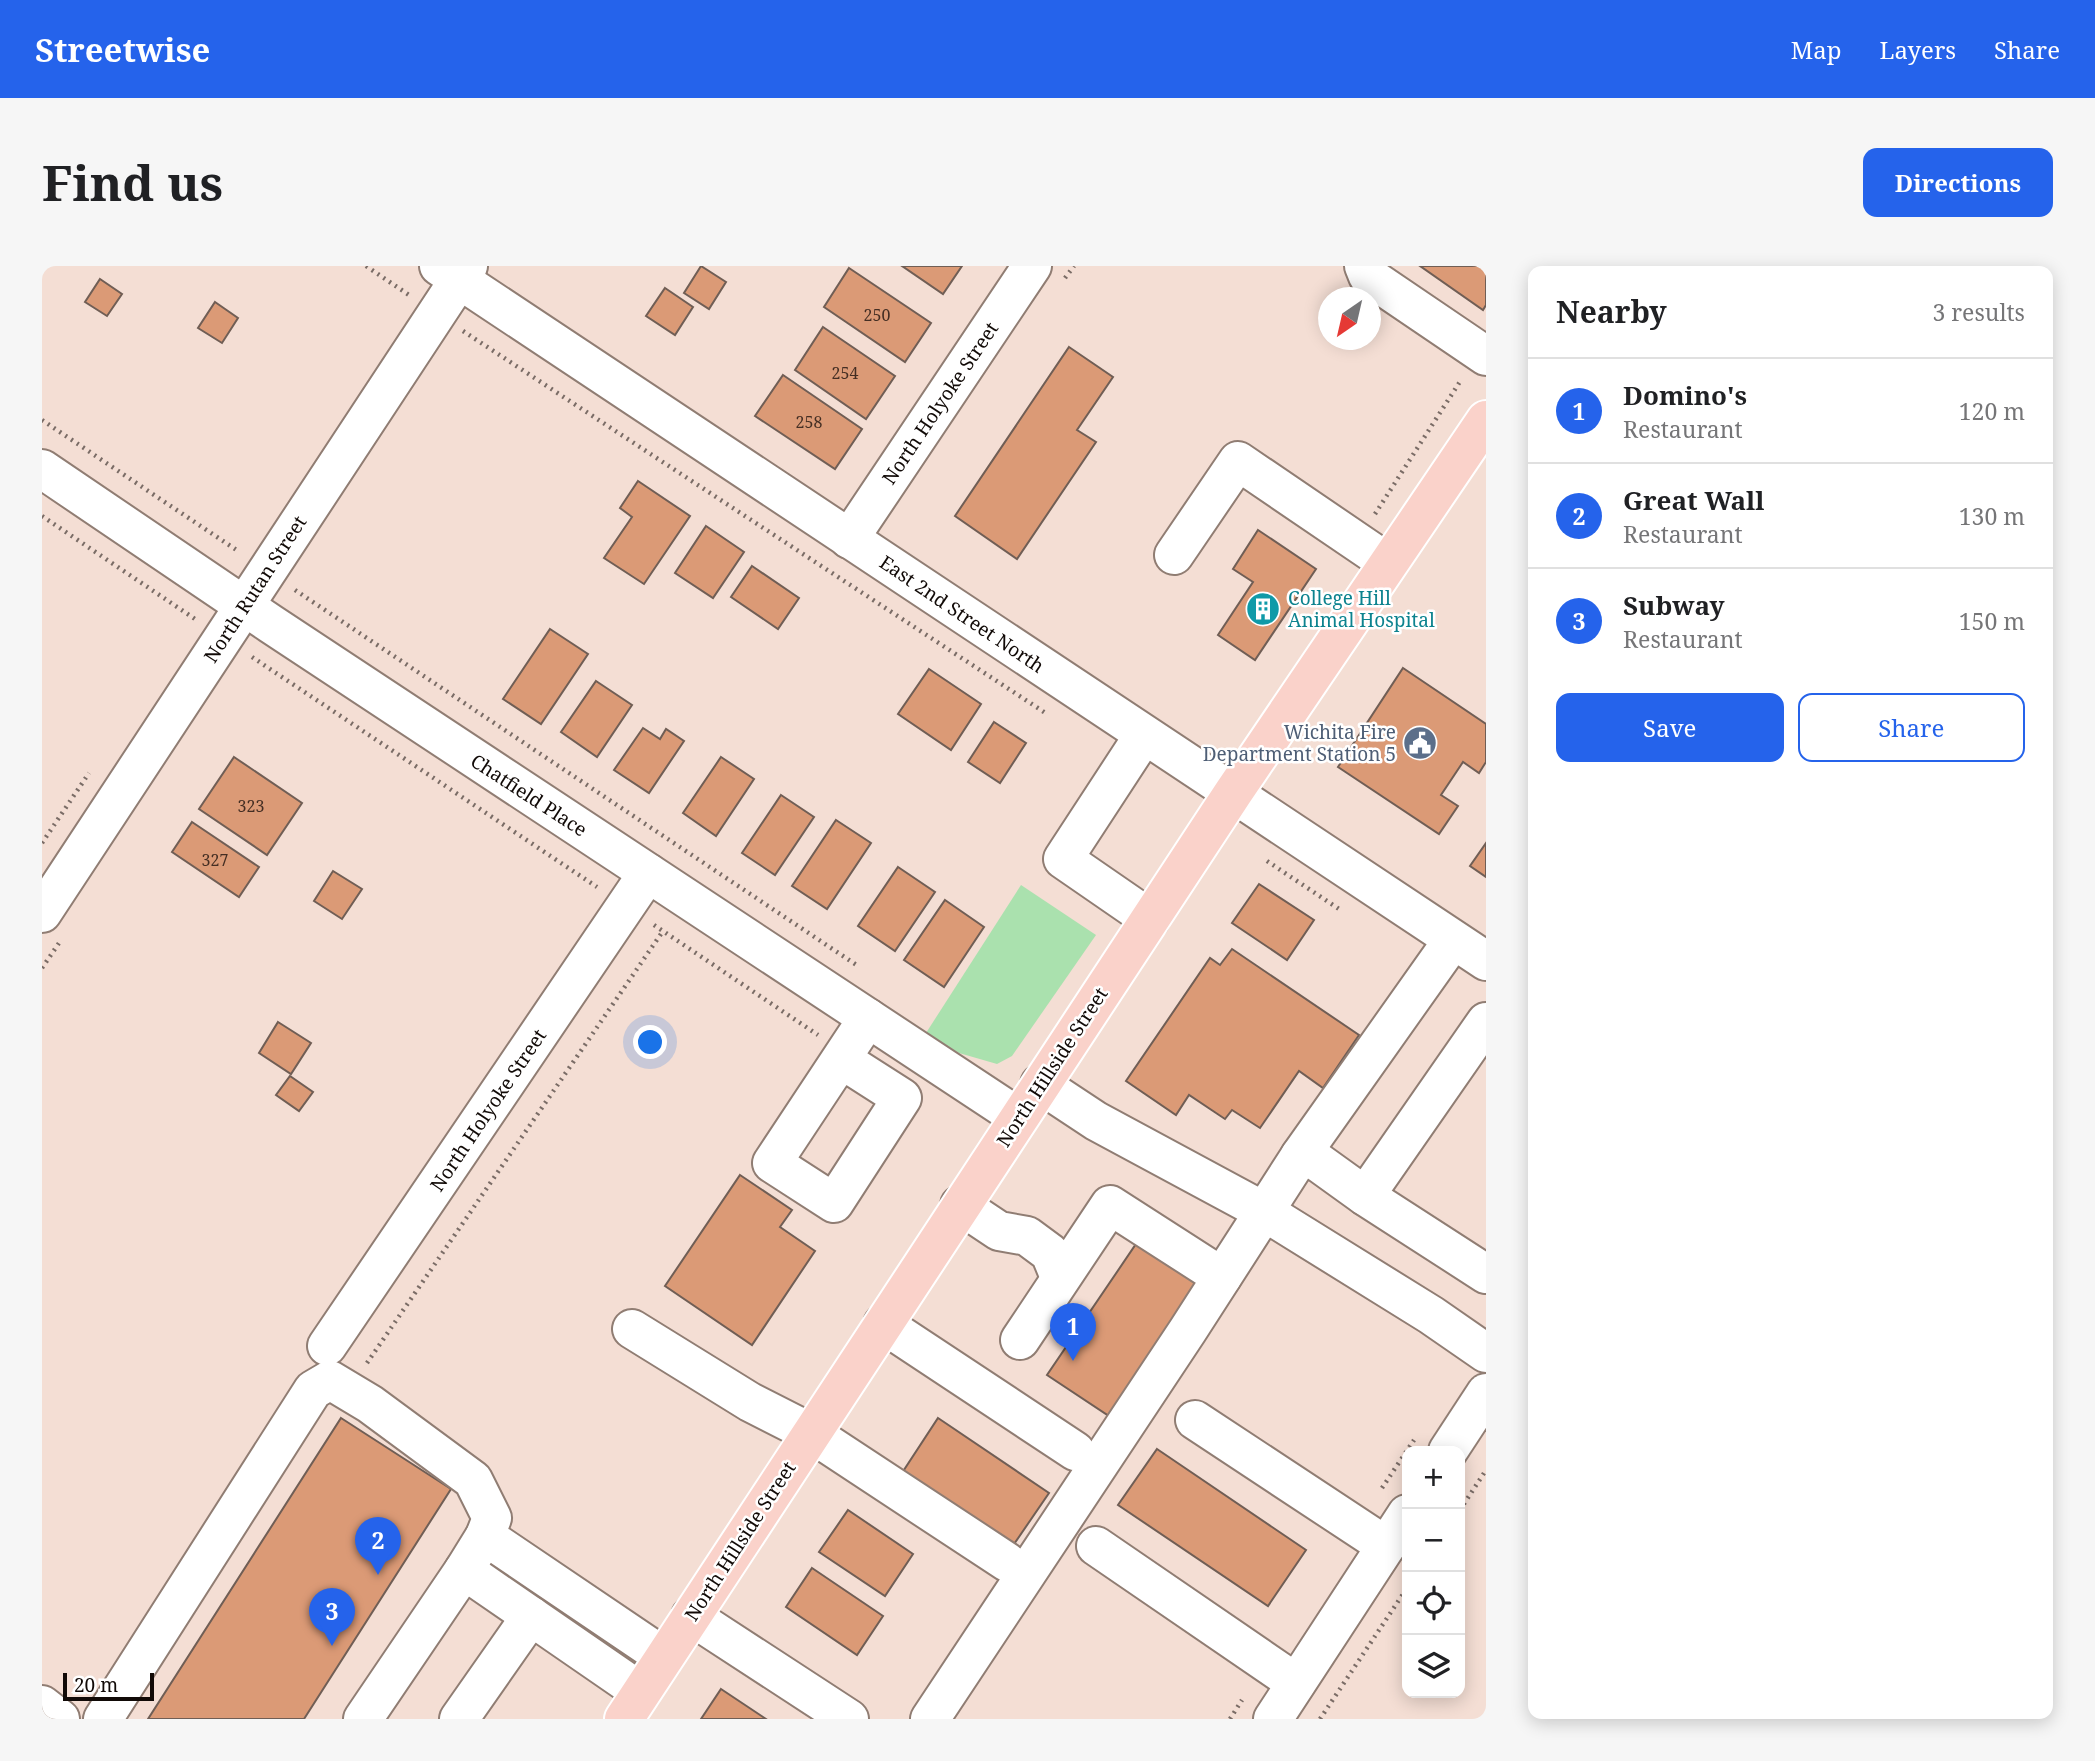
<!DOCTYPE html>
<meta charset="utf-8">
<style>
:root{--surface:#fff;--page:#f6f6f6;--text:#202124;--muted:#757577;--line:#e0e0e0;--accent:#2563eb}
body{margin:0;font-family:"Noto Serif",serif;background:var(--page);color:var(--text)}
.controls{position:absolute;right:21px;bottom:21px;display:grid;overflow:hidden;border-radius:14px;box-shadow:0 4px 18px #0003}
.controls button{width:63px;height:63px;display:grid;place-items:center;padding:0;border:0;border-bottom:2px solid var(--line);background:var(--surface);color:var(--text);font:35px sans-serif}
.compass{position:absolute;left:1276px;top:21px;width:63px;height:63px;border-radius:50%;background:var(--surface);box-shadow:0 4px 18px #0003;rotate:214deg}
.scale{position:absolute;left:21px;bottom:18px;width:91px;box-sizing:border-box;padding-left:7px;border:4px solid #110a07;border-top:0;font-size:19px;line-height:24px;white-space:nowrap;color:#110a07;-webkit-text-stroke:5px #fff;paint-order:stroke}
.you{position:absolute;left:609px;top:777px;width:24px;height:24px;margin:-18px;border:5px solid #fff;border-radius:50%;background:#1a73e8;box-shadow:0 0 0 10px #1a73e833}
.badge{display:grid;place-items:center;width:46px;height:46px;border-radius:50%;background:var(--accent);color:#fff;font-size:23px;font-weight:700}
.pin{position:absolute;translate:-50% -58px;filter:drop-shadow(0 2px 4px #0008)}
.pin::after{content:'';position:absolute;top:37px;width:24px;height:21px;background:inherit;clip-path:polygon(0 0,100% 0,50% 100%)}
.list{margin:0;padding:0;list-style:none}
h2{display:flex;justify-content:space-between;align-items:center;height:91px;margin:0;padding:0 28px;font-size:30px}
h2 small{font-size:23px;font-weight:400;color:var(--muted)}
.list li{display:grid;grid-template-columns:46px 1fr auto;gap:21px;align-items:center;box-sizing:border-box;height:105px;padding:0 28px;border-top:2px solid var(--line)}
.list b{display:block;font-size:26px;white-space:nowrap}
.list p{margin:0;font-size:23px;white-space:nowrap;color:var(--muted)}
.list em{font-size:23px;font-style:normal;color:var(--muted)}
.actions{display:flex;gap:14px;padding:21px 28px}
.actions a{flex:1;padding:16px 0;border:2px solid var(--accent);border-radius:14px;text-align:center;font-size:24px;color:var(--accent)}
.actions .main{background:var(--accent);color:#fff}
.icon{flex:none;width:38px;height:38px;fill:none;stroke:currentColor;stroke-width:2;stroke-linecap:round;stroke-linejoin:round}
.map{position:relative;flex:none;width:1444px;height:1453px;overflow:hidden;border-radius:14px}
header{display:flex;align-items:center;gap:42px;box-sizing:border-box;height:98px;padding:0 35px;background:var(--accent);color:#fff}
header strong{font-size:33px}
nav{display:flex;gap:38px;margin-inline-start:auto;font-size:24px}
.intro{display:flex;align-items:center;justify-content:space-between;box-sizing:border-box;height:168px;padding:0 42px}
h1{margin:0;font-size:49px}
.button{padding:18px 32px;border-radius:14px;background:var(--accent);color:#fff;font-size:24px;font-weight:700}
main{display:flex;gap:42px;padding:0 42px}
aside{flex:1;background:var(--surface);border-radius:14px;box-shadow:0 4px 18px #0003}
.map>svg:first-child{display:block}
</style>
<header>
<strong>Streetwise</strong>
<nav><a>Map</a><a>Layers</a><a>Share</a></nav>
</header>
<div class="intro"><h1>Find us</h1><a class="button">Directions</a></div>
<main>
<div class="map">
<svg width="1444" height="1453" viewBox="0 0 1444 1453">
<rect width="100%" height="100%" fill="#f4ded4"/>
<polygon fill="#aae1ae" points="979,619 1054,669 970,790 955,798 917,787 884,767"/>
<g fill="#db9a76" stroke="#705e55" stroke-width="2">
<polygon points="659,0 684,16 667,43 642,27"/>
<polygon points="860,0 920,0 901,28"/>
<polygon points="1378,0 1444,0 1444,39 1441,44"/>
<polygon points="807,2 889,57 863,96 782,41"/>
<polygon points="58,13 80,28 65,50 43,36"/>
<polygon points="623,22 651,41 633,69 604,50"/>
<polygon points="173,36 196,52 180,77 156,62"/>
<polygon points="781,61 853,110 824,153 753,104"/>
<polygon points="1027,81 1071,111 1035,164 1054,176 975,293 913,250"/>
<polygon points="741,109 820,163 793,203 713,150"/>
<polygon points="596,215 648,250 602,318 562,292 590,251 578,242"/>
<polygon points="664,260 702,286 671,332 633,307"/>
<polygon points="1216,264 1274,303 1213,394 1176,369 1211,316 1191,303"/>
<polygon points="710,300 757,332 736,363 689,331"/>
<polygon points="508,363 546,388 499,458 461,433"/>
<polygon points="1361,402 1444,458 1444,496 1437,507 1421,496 1399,529 1416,540 1397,568 1296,501"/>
<polygon points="887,403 939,438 909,484 856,448"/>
<polygon points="554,415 590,439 555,491 519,466"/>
<polygon points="952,456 984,477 958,517 926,496"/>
<polygon points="601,462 618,473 624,463 642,475 607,527 572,504"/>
<polygon points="192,491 260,537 225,589 157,543"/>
<polygon points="679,491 712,513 674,570 641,547"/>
<polygon points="739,529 772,551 733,609 700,587"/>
<polygon points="794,554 829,577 785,643 750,620"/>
<polygon points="150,556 217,601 197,631 130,586"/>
<polygon points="1444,577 1444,611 1428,600"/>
<polygon points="856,601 893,626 853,685 816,660"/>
<polygon points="291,605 320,623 300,653 272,635"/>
<polygon points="1217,618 1272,654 1245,694 1190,657"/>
<polygon points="903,634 942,661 902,721 862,694"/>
<polygon points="1190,683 1317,769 1281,822 1257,805 1218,862 1190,844 1183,853 1147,829 1134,849 1084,815 1168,692 1178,699"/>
<polygon points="236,756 269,777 249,808 217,787"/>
<polygon points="248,810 271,826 257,845 234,829"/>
<polygon points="698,909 750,944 738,961 773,985 710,1079 623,1020"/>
<polygon points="1096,975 1160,1018 1070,1152 1005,1109"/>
<polygon points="299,1152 409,1223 262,1453 106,1453"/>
<polygon points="896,1152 1007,1227 968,1284 858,1210"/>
<polygon points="1115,1183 1264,1284 1226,1340 1076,1239"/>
<polygon points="806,1244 871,1288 843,1330 777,1286"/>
<polygon points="770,1302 841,1350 815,1389 744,1341"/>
<polygon points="679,1423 724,1453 659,1453"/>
</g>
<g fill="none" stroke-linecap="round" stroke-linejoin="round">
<g stroke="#907d73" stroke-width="42">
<g id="minor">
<polyline points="397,0 1444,695"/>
<polyline points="1322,0 1326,10 1444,90"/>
<polyline points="0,203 229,358 976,851"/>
<polyline points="807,273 990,0"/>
<polyline points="1132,289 1196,195 1346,297"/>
<polyline points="1102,469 1021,593 1108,653"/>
<polyline points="0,647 426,0"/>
<polyline points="799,793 860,832 792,937 730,897 826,752"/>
<polyline points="998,818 1054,855 1223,946 1389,1049 1444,1087"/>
<polyline points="1258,890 1411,674"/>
<polyline points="1323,930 1444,756"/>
<polyline points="918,939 957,965 985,970 1008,987 1015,1004"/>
<polyline points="841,1058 1033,1185"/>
<polyline points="590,1063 708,1136 769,1167 965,1296"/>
<polyline points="978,1074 1068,939 1180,1011"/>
<polyline points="285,1080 606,607"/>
<polyline points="1153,1154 1344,1280"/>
<polyline points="1406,1185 1444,1127"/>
<polyline points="443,1270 622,1391"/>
<polyline points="1054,1280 1254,1417"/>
<polyline points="422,1304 599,1426"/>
<polyline points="649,1350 807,1453"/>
<polyline points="0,1439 18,1453"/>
<polyline points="61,1453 271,1124 288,1114 328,1138 431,1214 450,1252 443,1270 422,1304 321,1453"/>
<polyline points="417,1453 489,1350"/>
<polyline points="888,1453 1146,1064 1258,890 1273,894 1323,930 1444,1008"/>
<polyline points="1231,1453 1365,1248"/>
</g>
</g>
<g stroke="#fff" stroke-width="42">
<polyline id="major" points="582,1453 1191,527 1444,154"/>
</g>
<g stroke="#7a6c66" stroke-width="4.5" stroke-dasharray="2 5" stroke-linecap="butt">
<polyline points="324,0 367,29"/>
<polyline points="1023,12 1032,0"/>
<polyline points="421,65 1005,448"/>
<polyline points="0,154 196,285"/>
<polyline points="1333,248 1419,114"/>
<polyline points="0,250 153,353"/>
<polyline points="253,324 816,700"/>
<polyline points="210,391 555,621"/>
<polyline points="0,577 47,507"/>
<polyline points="1225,595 1297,643"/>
<polyline points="612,659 776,769"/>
<polyline points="0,702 17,677"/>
<polyline points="325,1097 621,665"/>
<polyline points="1340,1222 1372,1174"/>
<polyline points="1418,1244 1444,1204"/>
<polyline points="1188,1453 1200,1434"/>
<polyline points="1278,1453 1365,1322"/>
</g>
<use href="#minor" stroke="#fff" stroke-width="38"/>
<use href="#major" stroke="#fad2ca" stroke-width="38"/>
</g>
<defs>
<g id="building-disc" transform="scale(1.75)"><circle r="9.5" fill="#0f9aa8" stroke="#fff"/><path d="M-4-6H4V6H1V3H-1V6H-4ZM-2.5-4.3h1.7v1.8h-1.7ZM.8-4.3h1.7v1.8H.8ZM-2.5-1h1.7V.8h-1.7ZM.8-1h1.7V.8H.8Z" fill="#fff"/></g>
<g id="civic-disc" transform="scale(1.75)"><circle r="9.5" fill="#5c6f8a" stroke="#fff"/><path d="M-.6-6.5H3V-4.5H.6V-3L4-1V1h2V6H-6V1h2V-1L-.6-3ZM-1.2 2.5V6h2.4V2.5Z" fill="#fff"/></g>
</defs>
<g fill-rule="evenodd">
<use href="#building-disc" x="1221" y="343"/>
<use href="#civic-disc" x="1378" y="477"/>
</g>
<g text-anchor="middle" stroke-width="5" stroke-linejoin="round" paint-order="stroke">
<g font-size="16" fill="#442e23">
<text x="835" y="55">250</text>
<text x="803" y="113">254</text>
<text x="767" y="162">258</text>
<text x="209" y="546">323</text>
<text x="173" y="600">327</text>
</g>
<g font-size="19" fill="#110a07" stroke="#fff">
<text transform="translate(898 137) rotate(-56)" y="7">North Holyoke Street</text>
<text transform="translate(213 323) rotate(-57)" y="7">North Rutan Street</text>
<text transform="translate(920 348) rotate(34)" y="7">East 2nd Street North</text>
<text transform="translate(487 529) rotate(33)" y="7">Chatfield Place</text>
<text transform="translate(1010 801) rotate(-57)" y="7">North Hillside Street</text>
<text transform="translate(446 844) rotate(-56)" y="7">North Holyoke Street</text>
<text transform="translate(698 1275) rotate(-57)" y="7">North Hillside Street</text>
</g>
<g font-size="19" fill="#0d838f" stroke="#fff" text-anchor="start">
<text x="1246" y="339">College Hill<tspan x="1246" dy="22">Animal Hospital</tspan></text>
</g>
<g font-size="19" fill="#4e5e75" stroke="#fff" text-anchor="end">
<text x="1354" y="473">Wichita Fire<tspan x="1354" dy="22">Department Station 5</tspan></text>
</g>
</g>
</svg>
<div class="controls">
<button>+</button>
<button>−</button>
<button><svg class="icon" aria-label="locate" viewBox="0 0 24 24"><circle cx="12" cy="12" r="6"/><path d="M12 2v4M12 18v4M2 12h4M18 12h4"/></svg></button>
<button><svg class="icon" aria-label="layers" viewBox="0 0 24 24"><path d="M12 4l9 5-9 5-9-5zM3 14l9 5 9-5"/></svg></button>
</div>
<svg class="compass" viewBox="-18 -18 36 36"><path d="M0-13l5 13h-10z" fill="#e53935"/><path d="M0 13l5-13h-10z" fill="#757577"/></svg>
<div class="scale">20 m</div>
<div class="you"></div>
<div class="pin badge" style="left:1031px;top:1095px">1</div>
<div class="pin badge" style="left:336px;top:1309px">2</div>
<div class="pin badge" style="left:290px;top:1380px">3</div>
</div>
<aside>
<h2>Nearby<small>3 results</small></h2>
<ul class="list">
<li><span class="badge">1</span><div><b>Domino's</b><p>Restaurant</p></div><em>120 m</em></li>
<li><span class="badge">2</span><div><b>Great Wall</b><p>Restaurant</p></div><em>130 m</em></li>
<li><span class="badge">3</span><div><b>Subway</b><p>Restaurant</p></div><em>150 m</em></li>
</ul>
<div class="actions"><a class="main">Save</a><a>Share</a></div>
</aside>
</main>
